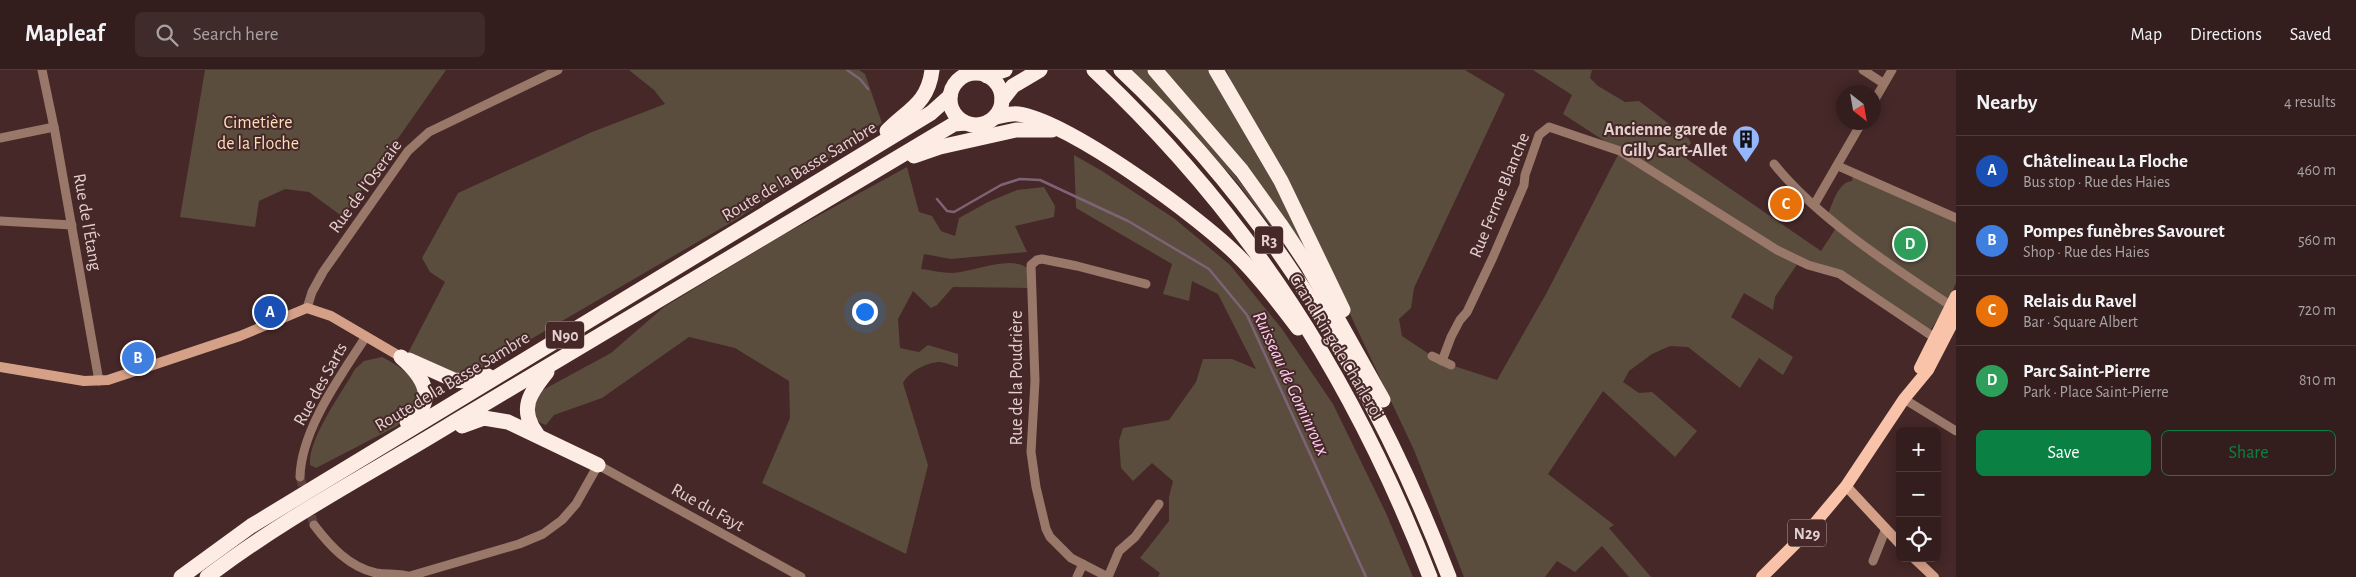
<!DOCTYPE html>
<meta charset="utf-8">
<style>
:root{--surface:#341e1d;--page:#3f2b2a;--text:#f1f3f6;--muted:#a9a2a4;--line:#4e3c3b;--accent:#0b8043}
body{margin:0;font-family:"Alegreya Sans",sans-serif;background:var(--page);color:var(--text)}
.controls{position:absolute;right:15px;bottom:15px;display:grid;overflow:hidden;border-radius:8px;box-shadow:0 2px 12px #0003}
.controls button{width:45px;height:45px;display:grid;place-items:center;padding:0;border:0;border-bottom:1px solid var(--line);background:var(--surface);color:var(--text);font:25px sans-serif}
.compass{position:absolute;left:1836px;top:15px;width:45px;height:45px;border-radius:50%;background:var(--surface);box-shadow:0 2px 12px #0003;rotate:149deg}
.you{position:absolute;left:864px;top:241px;width:18px;height:18px;margin:-12px;border:4px solid #fff;border-radius:50%;background:#1a73e8;box-shadow:0 0 0 8px #1a73e833}
.badge{display:grid;place-items:center;width:32px;height:32px;border-radius:50%;background:var(--accent);color:#fff;font-size:16px;font-weight:700}
.pin{position:absolute;translate:-50% -50%;border:2px solid #fff;box-shadow:0 1px 5px #0006}
.list{margin:0;padding:0;list-style:none}
h2{display:flex;justify-content:space-between;align-items:center;height:65px;margin:0;padding:0 20px;font-size:21px}
h2 small{font-size:16px;font-weight:400;color:var(--muted)}
.list li{display:grid;grid-template-columns:32px 1fr auto;gap:15px;align-items:center;box-sizing:border-box;height:70px;padding:0 20px;border-top:1px solid var(--line)}
.list b{display:block;font-size:19px;white-space:nowrap}
.list p{margin:0;font-size:16px;white-space:nowrap;color:var(--muted)}
.list em{font-size:16px;font-style:normal;color:var(--muted)}
.actions{display:flex;gap:10px;padding:15px 20px}
.actions a{flex:1;padding:11px 0;border:1px solid var(--accent);border-radius:8px;text-align:center;font-size:18px;color:var(--accent)}
.actions .main{background:var(--accent);color:#fff}
.icon{flex:none;width:28px;height:28px;fill:none;stroke:currentColor;stroke-width:2;stroke-linecap:round;stroke-linejoin:round}
.map{position:relative;flex:none;width:1956px;height:507px;overflow:hidden}
header{display:flex;align-items:center;gap:30px;box-sizing:border-box;height:70px;padding:0 25px;background:var(--surface);border-bottom:1px solid var(--line)}
header strong{font-size:24px}
nav{display:flex;gap:28px;margin-inline-start:auto;font-size:18px}
.search{width:350px;height:45px;background:var(--page);display:flex;align-items:center;gap:12px;box-sizing:border-box;padding:0 18px;border-radius:8px;color:var(--muted);font-size:19px}
main{display:flex}
aside{flex:1;background:var(--surface)}
.map>svg:first-child{display:block}
</style>
<header>
<strong>Mapleaf</strong>
<div class="search"><svg class="icon" aria-label="search" viewBox="0 0 24 24"><circle cx="10" cy="10" r="6"/><path d="M15 15l6 6"/></svg>Search here</div>
<nav><a>Map</a><a>Directions</a><a>Saved</a></nav>
</header>
<main>
<div class="map">
<svg width="1956" height="507" viewBox="0 0 1956 507">
<rect width="100%" height="100%" fill="#452827"/>
<g fill="#5a4d3e">
<polygon points="205,0 446,0 343,147 309,122 285,119 259,131 255,157 180,147"/>
<polygon points="629,0 859,0 865,4 882,53 737,149 483,297 471,303 455,306 408,283 445,212 430,202 422,188 458,123 592,62 665,34 654,20"/>
<path d="M1133 0H1148C1205 62 1254 130 1303 198L1236 111Z"/>
<polygon points="1163,0 1212,0 1257,79 1319,202"/>
<path d="M1226 0H1465L1505 24 1414 218 1411 238 1399 249 1402 266 1432 286 1451 295 1497 310 1546 224 1620 81 1563 44 1572 25 1533 0H1592L1590 8 1598 16 1625 32 1639 31 1689 69 1691 73 1684 82 1687 89 1821 181 1838 155 1828 144C1833 133 1838 112 1852 111L1853 103 1956 149V213L1945 238 1928 264 1849 207 1798 193 1775 227 1773 240 1744 223 1731 247 1793 287 1783 305 1759 288 1740 318 1688 277 1670 276 1652 284 1629 301 1623 312 1639 323 1652 322 1697 361 1675 387 1603 321 1548 404 1614 455 1609 458 1651 507H1629L1602 476 1575 502 1557 491 1545 507H1464L1414 380 1301 140 1244 41Z"/>
<polygon points="1074,85 1102,101 1175,149 1230,195 1282,259 1333,334 1386,443 1413,507 1158,507 1160,503 1140,488 1169,451 1169,427 1173,411 1152,393 1133,411 1121,398 1119,371 1123,358 1169,350 1196,312 1203,289 1232,289 1256,299 1218,224 1192,211 1189,231 1163,224 1172,194 1076,138"/>
<path d="M907 97 919 142 932 146 941 161 955 166 959 148 988 132 1017 120 1044 117 1055 136 1054 147 1015 156 1027 182 951 189 924 184 921 199C931 200 942 203 953 203 973 202 1010 185 1027 198L1028 218 953 217 937 235 931 238 913 221 898 249 900 278 919 282 928 275 958 284V297C953 296 945 292 939 292 925 293 909 302 903 313L928 395 906 484 762 413 790 348 789 311 735 278 689 267 602 328 554 345 546 355C529 351 534 333 539 322L611 283 664 237 783 165Z"/>
<path d="M382 287C398 295 410 303 420 320L416 336 397 356 316 398 310 395C308 368 342 323 355 299L364 291Z"/>
</g>
<g fill="none" stroke-linecap="round" stroke-linejoin="round">
<g stroke="#7e6377" stroke-width="2.5">
<polyline points="847,0 860,9 868,19"/>
<polyline points="937,129 947,141 954,142 1001,115 1020,109 1040,110 1128,151 1209,199 1247,245 1366,507"/>
</g>
<polyline stroke="#5d4140" stroke-width="9" stroke-dasharray="9 4.5" stroke-linecap="butt" points="300,407 314,455"/>
<g stroke="#997869" stroke-width="9">
<polyline points="42,0 55,62 99,311"/>
<polyline points="1863,0 1883,13"/>
<polyline points="1874,31 1892,0"/>
<polyline points="0,68 54,57"/>
<path d="M1774 94C1817 148 1893 197 1951 236"/>
<polyline points="1838,96 1956,148"/>
<polyline points="1814,135 1862,52"/>
<polyline points="0,151 72,155"/>
<polyline points="307,238 312,222 323,202 408,81 429,62 558,0"/>
<polyline points="1432,286 1451,295"/>
<polyline points="1442,291 1451,267 1460,250 1467,242 1493,187 1524,115 1525,105 1539,65 1549,57 1620,81 1777,180 1808,195 1840,204 1938,270"/>
<polyline points="1904,329 1956,361"/>
<path d="M300 407C301 360 340 307 365 268"/>
<path d="M314 455C330 476 349 497 376 503 387 505 401 503 410 507"/>
<polyline points="1873,491 1885,461"/>
<polyline points="410,506 519,474 543,464 562,450 576,434 598,395 801,507"/>
<polyline points="1077,507 1083,494"/>
<polyline points="1108,507 1071,488 1050,467 1046,459 1036,417 1031,382 1035,311 1031,195 1037,190 1042,189 1077,196 1146,214"/>
<polyline points="1108,507 1119,481 1135,467 1159,434"/>
</g>
<g stroke="#d5a088" stroke-width="10">
<polyline points="0,297 84,311 108,310 240,266 307,238 331,246 401,287"/>
<polyline points="1846,416 1900,474"/>
<polyline points="1914,488 1934,507"/>
</g>
<g stroke="#f9c3aa" stroke-width="12">
<polyline points="1920,298 1956,226"/>
<polyline points="1762,507 1810,459 1846,416 1904,329 1928,300 1956,246"/>
</g>
<g stroke="#fdece4" stroke-width="15">
<path d="M1094 0C1250 147 1353 308 1430 507"/>
<path d="M1121 0C1271 141 1376 316 1449 507"/>
<polyline points="1155,0 1242,101 1280,154 1308,196 1383,330"/>
<polyline points="1216,0 1281,111 1343,240"/>
<circle cx="976" cy="29" r="26"/>
<polyline points="987,6 1005,0"/>
<polyline points="1002,30 1013,16 1040,0"/>
<path d="M995 47C1002 46 1011 43 1018 44 1068 51 1203 149 1240 188 1261 209 1280 234 1298 258"/>
<path d="M887 61C907 40 928 34 932 0"/>
<polyline points="914,86 940,77 1016,60 1052,60"/>
<path d="M401 287C424 307 439 331 407 352"/>
<polyline points="409,290 454,310 465,311 488,306"/>
<polyline points="462,356 484,348 508,352 598,395"/>
<path d="M537 364C518 339 530 323 547 302"/>
<polyline points="181,507 251,456 931,43 950,26"/>
<path d="M207 507C284 448 373 402 456 351 622 251 789 154 954 54L966 53"/>
</g>
</g>
<defs>
<g id="building-pin" transform="scale(1.4375)"><path d="M0 17L-7.5 6A9.5 9.5 0 1 1 7.5 6Z" fill="#95b6fd" stroke="#452827"/><path d="M-4-6H4V6H1V3H-1V6H-4ZM-2.5-4.3h1.7v1.8h-1.7ZM.8-4.3h1.7v1.8H.8ZM-2.5-1h1.7V.8h-1.7ZM.8-1h1.7V.8H.8Z" fill="#111"/></g>
</defs>
<g fill-rule="evenodd">
<use href="#building-pin" x="1746" y="69"/>
</g>
<g text-anchor="middle" stroke-width="4" stroke-linejoin="round" paint-order="stroke">
<g fill="#452827" stroke="#b49e9d" stroke-width="1">
<rect x="1255" y="156.5" width="28" height="27" rx="4"/>
<rect x="546" y="251.5" width="38" height="27" rx="4"/>
<rect x="1788" y="449.5" width="38" height="27" rx="4"/>
</g>
<g font-size="16" font-weight="bold" fill="#e3d0cf">
<text x="1269" y="176">R3</text>
<text x="565" y="271">N90</text>
<text x="1807" y="469">N29</text>
</g>
<g font-size="18" fill="#ffdeb9" stroke="#452827">
<text x="258" y="58">Cimetière<tspan x="258" dy="21">de la Floche</tspan></text>
</g>
<g font-size="18" font-weight="bold" fill="#e3d0cf" stroke="#452827" text-anchor="end">
<text x="1727" y="65">Ancienne gare de<tspan x="1727" dy="21">Gilly Sart-Allet</tspan></text>
</g>
<g font-size="18" fill="#e3d0cf" stroke="#452827">
<text transform="translate(799 101) rotate(-31)" y="6">Route de la Basse Sambre</text>
<text transform="translate(365 116) rotate(-54)" y="6">Rue de l'Oseraie</text>
<text transform="translate(1499 125) rotate(-68)" y="6">Rue Ferme Blanche</text>
<text transform="translate(88 152) rotate(80)" y="6">Rue de l'Étang</text>
<text transform="translate(1337 276) rotate(59)" y="6">Grand Ring de Charleroi</text>
<text transform="translate(1016 308) rotate(-90)" y="6">Rue de la Poudrière</text>
<text transform="translate(452 311) rotate(-31)" y="6">Route de la Basse Sambre</text>
<text transform="translate(320 314) rotate(-61)" y="6">Rue des Sarts</text>
<text transform="translate(708 437) rotate(29)" y="6">Rue du Fayt</text>
</g>
<g font-size="19" font-style="italic" fill="#feccf1" stroke="#452827">
<text transform="translate(1292 313) rotate(65)" y="7">Ruisseau de Gominroux</text>
</g>
</g>
</svg>
<div class="controls">
<button>+</button>
<button>−</button>
<button><svg class="icon" aria-label="locate" viewBox="0 0 24 24"><circle cx="12" cy="12" r="6"/><path d="M12 2v4M12 18v4M2 12h4M18 12h4"/></svg></button>
</div>
<svg class="compass" viewBox="-18 -18 36 36"><path d="M0-13l5 13h-10z" fill="#e53935"/><path d="M0 13l5-13h-10z" fill="#a9a2a4"/></svg>
<div class="you"></div>
<div class="pin badge" style="left:270px;top:242px;background:#1a4fb4">A</div>
<div class="pin badge" style="left:138px;top:288px;background:#3f7fe0">B</div>
<div class="pin badge" style="left:1786px;top:134px;background:#e8710a">C</div>
<div class="pin badge" style="left:1910px;top:174px;background:#2e9e5b">D</div>
</div>
<aside>
<h2>Nearby<small>4 results</small></h2>
<ul class="list">
<li><span class="badge" style="background:#1a4fb4">A</span><div><b>Châtelineau La Floche</b><p>Bus stop · Rue des Haies</p></div><em>460 m</em></li>
<li><span class="badge" style="background:#3f7fe0">B</span><div><b>Pompes funèbres Savouret</b><p>Shop · Rue des Haies</p></div><em>560 m</em></li>
<li><span class="badge" style="background:#e8710a">C</span><div><b>Relais du Ravel</b><p>Bar · Square Albert</p></div><em>720 m</em></li>
<li><span class="badge" style="background:#2e9e5b">D</span><div><b>Parc Saint-Pierre</b><p>Park · Place Saint-Pierre</p></div><em>810 m</em></li>
</ul>
<div class="actions"><a class="main">Save</a><a>Share</a></div>
</aside>
</main>
